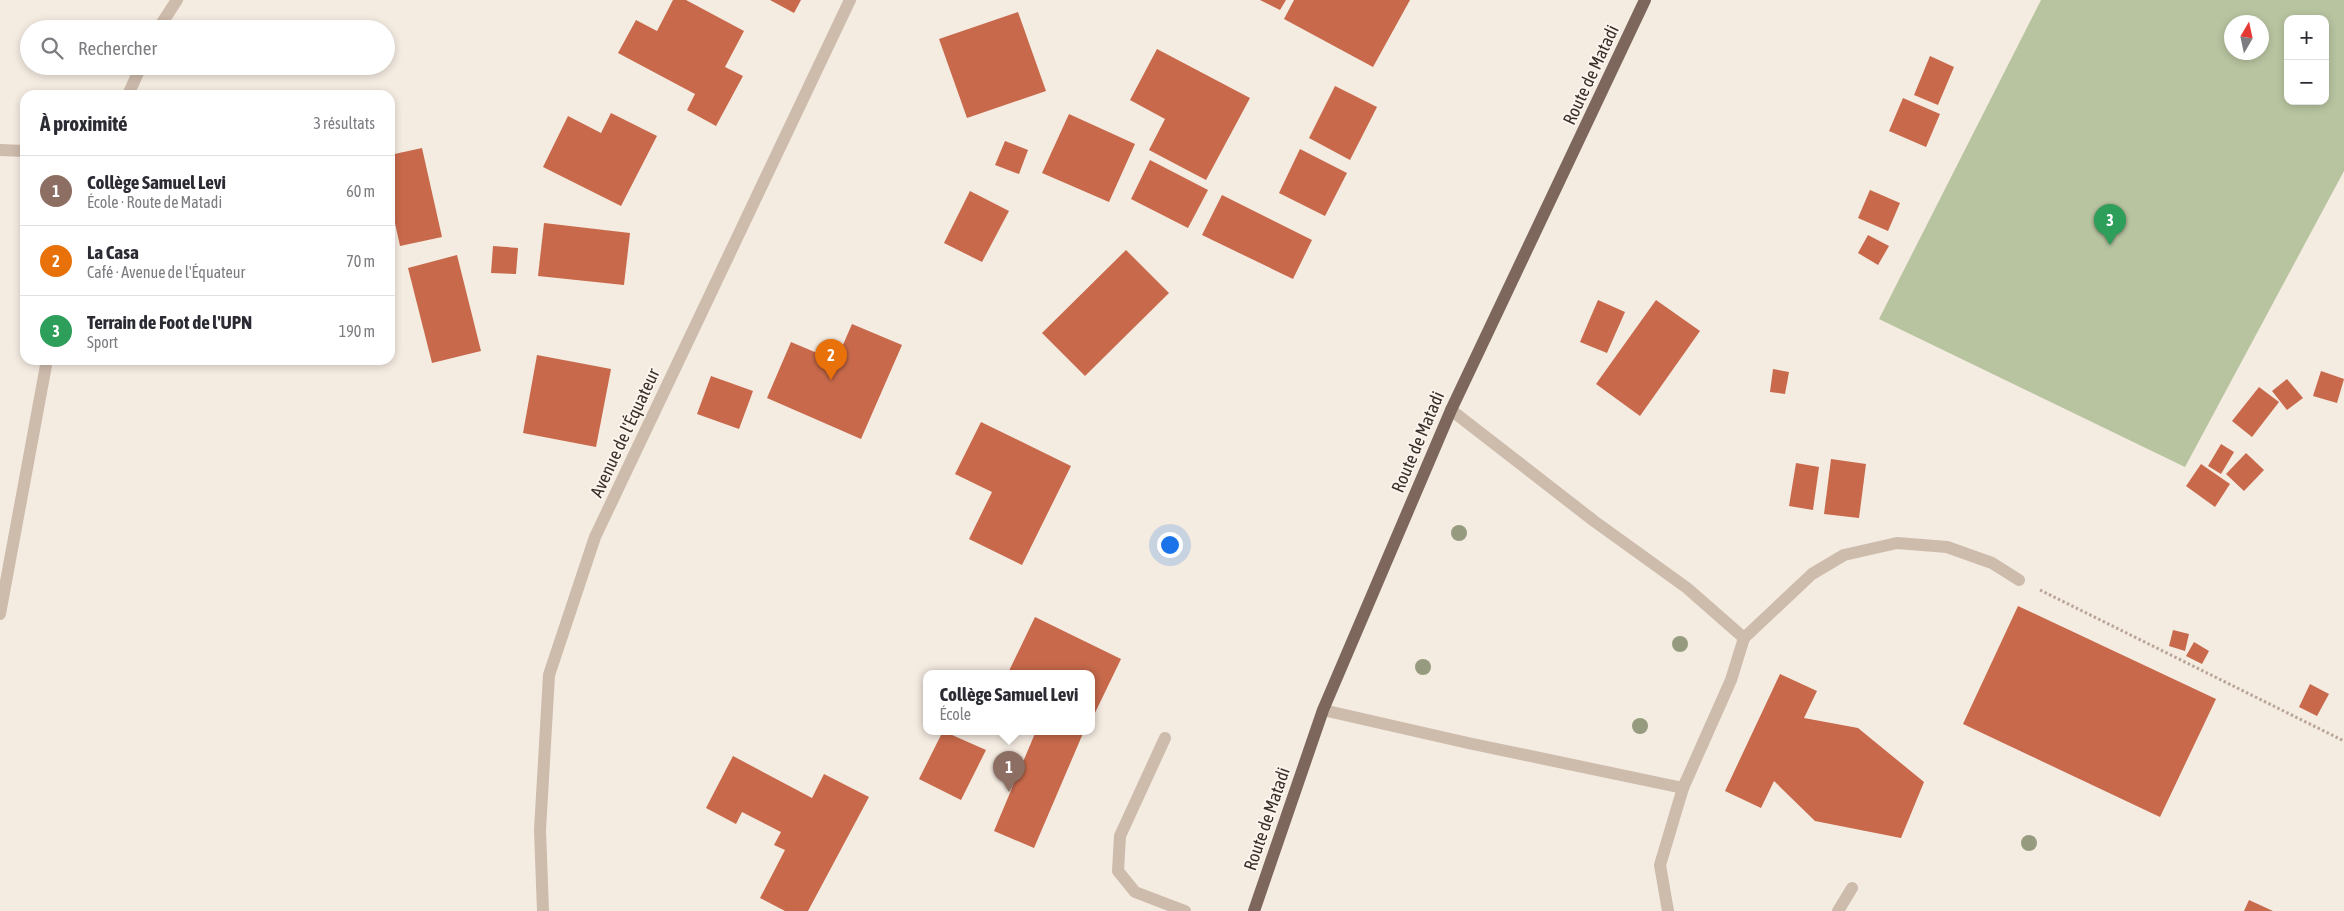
<!DOCTYPE html>
<html lang="fr">
<meta charset="utf-8">
<style>
:root{--surface:#fff;--page:#f7f7f7;--text:#2b2b33;--muted:#7c7c81;--line:#e1e1e2;--accent:#1f5a5e}
body{margin:0;font-family:"Asap Condensed",sans-serif;background:var(--page);color:var(--text)}
.controls{position:absolute;right:15px;top:15px;display:grid;overflow:hidden;border-radius:10px;box-shadow:0 2px 8px #0003}
.controls button{width:45px;height:45px;display:grid;place-items:center;padding:0;border:0;border-bottom:1px solid var(--line);background:var(--surface);color:var(--text);font:25px sans-serif}
.compass{position:absolute;left:2224px;top:15px;width:45px;height:45px;border-radius:50%;background:var(--surface);box-shadow:0 2px 8px #0003;rotate:9deg}
.you{position:absolute;left:1169px;top:544px;width:18px;height:18px;margin:-12px;border:4px solid #fff;border-radius:50%;background:#1a73e8;box-shadow:0 0 0 8px #1a73e833}
.badge{display:grid;place-items:center;width:32px;height:32px;border-radius:50%;background:var(--accent);color:#fff;font-size:16px;font-weight:700}
.pin{position:absolute;translate:-50% -41px;filter:drop-shadow(0 1px 2px #0008)}
.pin::after{content:'';position:absolute;top:26px;width:18px;height:15px;background:inherit;clip-path:polygon(0 0,100% 0,50% 100%)}
.popup{position:absolute;left:923px;top:670px;width:172px;height:65px;box-sizing:border-box;display:grid;place-content:center;border-radius:10px;background:var(--surface);filter:drop-shadow(0 1px 4px #0005);font-size:16px;white-space:nowrap;color:var(--muted)}
.popup b{font-size:19px;color:var(--text)}
.popup::after{content:'';position:absolute;left:50%;top:100%;margin-left:-10px;border:10px solid transparent;border-top-color:var(--surface)}
.list{margin:0;padding:0;list-style:none}
h2{display:flex;justify-content:space-between;align-items:center;height:65px;margin:0;padding:0 20px;font-size:21px}
h2 small{font-size:16px;font-weight:400;color:var(--muted)}
.list li{display:grid;grid-template-columns:32px 1fr auto;gap:15px;align-items:center;box-sizing:border-box;height:70px;padding:0 20px;border-top:1px solid var(--line)}
.list b{display:block;font-size:19px;white-space:nowrap}
.list p{margin:0;font-size:16px;white-space:nowrap;color:var(--muted)}
.list em{font-size:16px;font-style:normal;color:var(--muted)}
.icon{flex:none;width:28px;height:28px;fill:none;stroke:currentColor;stroke-width:2;stroke-linecap:round;stroke-linejoin:round}
.map{position:relative;flex:none;width:2344px;height:911px;overflow:hidden}
.search{position:absolute;background:var(--surface);box-shadow:0 2px 8px #0003;left:20px;top:20px;width:375px;height:55px;display:flex;align-items:center;gap:12px;box-sizing:border-box;padding:0 18px;border-radius:28px;color:var(--muted);font-size:19px}
.panel{position:absolute;background:var(--surface);box-shadow:0 2px 8px #0003;left:20px;top:90px;width:375px;height:275px;border-radius:15px}
.map>svg:first-child{display:block}
</style>
<div class="map">
<svg width="2344" height="911" viewBox="0 0 2344 911">
<rect width="100%" height="100%" fill="#f4ebe1"/>
<path fill="#b8c4a0" fill-rule="evenodd" d="M2041 0H2344V171L2185 467 1879 319ZM2288 19H2325V101H2288ZM2232 22H2262V52H2232Z"/>
<g fill="#c8694b">
<polygon points="673,0 686,0 744,31 725,67 743,76 716,126 687,110 695,94 618,53 636,20 657,31"/>
<polygon points="770,0 801,0 794,13"/>
<polygon points="1260,0 1286,0 1280,10"/>
<polygon points="1294,0 1410,0 1373,67 1284,19"/>
<polygon points="1018,12 1046,91 967,118 939,39"/>
<polygon points="1157,49 1250,98 1206,180 1149,150 1165,119 1130,100"/>
<polygon points="1930,56 1954,67 1938,105 1914,95"/>
<polygon points="1335,86 1377,107 1350,160 1309,138"/>
<polygon points="1903,98 1940,114 1926,147 1889,131"/>
<polygon points="611,113 657,136 621,206 543,167 568,116 601,133"/>
<polygon points="1069,114 1135,144 1109,202 1042,173"/>
<polygon points="1005,141 1028,150 1019,174 995,165"/>
<polygon points="422,148 442,237 400,246 390,200 390,155"/>
<polygon points="1300,149 1347,173 1325,216 1279,193"/>
<polygon points="1150,160 1208,190 1188,228 1131,199"/>
<polygon points="1870,190 1900,203 1888,231 1858,218"/>
<polygon points="970,191 1009,211 982,262 944,243"/>
<polygon points="1222,195 1312,240 1293,279 1202,235"/>
<polygon points="544,223 630,233 624,285 538,276"/>
<polygon points="1868,235 1889,246 1878,265 1858,253"/>
<polygon points="493,246 518,248 516,274 491,273"/>
<polygon points="1126,250 1169,293 1085,376 1042,333"/>
<polygon points="457,255 481,351 432,363 408,268"/>
<polygon points="1598,300 1625,312 1607,353 1580,342"/>
<polygon points="1656,300 1700,331 1640,416 1596,384"/>
<polygon points="852,324 902,345 861,439 767,398 791,342 836,361"/>
<polygon points="537,355 611,369 596,447 523,433"/>
<polygon points="1773,369 1789,372 1785,394 1770,392"/>
<polygon points="2321,371 2344,379 2337,403 2313,396"/>
<polygon points="711,376 753,391 739,429 697,414"/>
<polygon points="2287,379 2303,398 2287,410 2272,391"/>
<polygon points="2259,387 2279,402 2252,437 2232,421"/>
<polygon points="981,422 1071,466 1022,565 969,539 992,492 955,474"/>
<polygon points="2221,444 2234,452 2221,474 2208,466"/>
<polygon points="2246,453 2264,470 2244,491 2226,474"/>
<polygon points="1831,459 1866,464 1859,518 1824,514"/>
<polygon points="1796,463 1819,467 1813,510 1789,506"/>
<polygon points="2201,464 2230,484 2215,507 2186,486"/>
<polygon points="2018,606 2216,699 2160,817 1963,724"/>
<polygon points="1035,617 1121,659 1093,717 1092,716 1092,673 1008,673"/>
<polygon points="2173,630 2189,634 2185,651 2169,646"/>
<polygon points="2194,642 2209,651 2202,664 2186,656"/>
<polygon points="1780,674 1817,691 1804,718 1858,728 1924,782 1901,838 1815,821 1774,781 1761,808 1725,791"/>
<polygon points="2310,684 2329,694 2317,716 2299,707"/>
<polygon points="943,731 986,750 961,800 919,779"/>
<polygon points="1036,731 1084,731 1034,848 994,831"/>
<polygon points="733,756 812,798 824,774 869,797 808,911 785,911 760,898 785,850 774,845 781,832 742,812 736,824 706,808"/>
<polygon points="2249,900 2273,911 2244,911"/>
</g>
<g fill="none" stroke-linecap="round" stroke-linejoin="round">
<polyline stroke="#b9a596" stroke-width="3" stroke-dasharray="2.5 2.5" stroke-linecap="butt" points="2040,590 2344,741"/>
<g stroke="#cdbbac" stroke-width="12">
<polyline points="1744,638 1812,574 1844,555 1897,543 1947,547 1992,563 2019,580"/>
<polyline points="1323,710 1468,743 1683,788 1731,680 1744,638 1687,588 1594,521 1451,410"/>
<polyline points="1165,738 1120,836 1118,871 1135,892 1185,911"/>
<polyline points="1668,911 1660,865 1683,788"/>
<polyline points="1838,911 1852,888"/>
</g>
<g stroke="#cdbbac" stroke-width="12">
<polyline points="158,29 177,0"/>
<polyline points="128,95 141,66"/>
<polyline points="0,150 25,151"/>
<polyline points="0,614 47,360"/>
<polyline points="543,911 540,830 549,675 595,537 850,0"/>
</g>
<polyline stroke="#7d675c" stroke-width="12" points="1254,911 1323,710 1451,410 1645,0"/>
</g>
<g fill="#969b7f">
<circle cx="1459" cy="533" r="8"/>
<circle cx="1680" cy="644" r="8"/>
<circle cx="1423" cy="667" r="8"/>
<circle cx="1640" cy="726" r="8"/>
<circle cx="2029" cy="843" r="8"/>
</g>
<g text-anchor="middle" stroke-width="4" stroke-linejoin="round" paint-order="stroke">
<g font-size="18" fill="#3b302b" stroke="#fbf5ee">
<text transform="translate(1591 75) rotate(-65)" y="6">Route de Matadi</text>
<text transform="translate(625 433) rotate(-65)" y="6">Avenue de l'Équateur</text>
<text transform="translate(1418 442) rotate(-67)" y="6">Route de Matadi</text>
<text transform="translate(1267 819) rotate(-71)" y="6">Route de Matadi</text>
</g>
</g>
</svg>
<div class="controls">
<button>+</button>
<button>−</button>
</div>
<svg class="compass" viewBox="-18 -18 36 36"><path d="M0-13l5 13h-10z" fill="#e53935"/><path d="M0 13l5-13h-10z" fill="#7c7c81"/></svg>
<div class="you"></div>
<div class="pin badge" style="left:1009px;top:792px;background:#8d6e63">1</div>
<div class="popup"><b>Collège Samuel Levi</b>École</div>
<div class="pin badge" style="left:831px;top:380px;background:#e8710a">2</div>
<div class="pin badge" style="left:2110px;top:245px;background:#2e9e5b">3</div>
<div class="search"><svg class="icon" aria-label="search" viewBox="0 0 24 24"><circle cx="10" cy="10" r="6"/><path d="M15 15l6 6"/></svg>Rechercher</div>
<section class="panel">
<h2>À proximité<small>3 résultats</small></h2>
<ul class="list">
<li><span class="badge" style="background:#8d6e63">1</span><div><b>Collège Samuel Levi</b><p>École · Route de Matadi</p></div><em>60 m</em></li>
<li><span class="badge" style="background:#e8710a">2</span><div><b>La Casa</b><p>Café · Avenue de l'Équateur</p></div><em>70 m</em></li>
<li><span class="badge" style="background:#2e9e5b">3</span><div><b>Terrain de Foot de l'UPN</b><p>Sport</p></div><em>190 m</em></li>
</ul>
</section>
</div>
